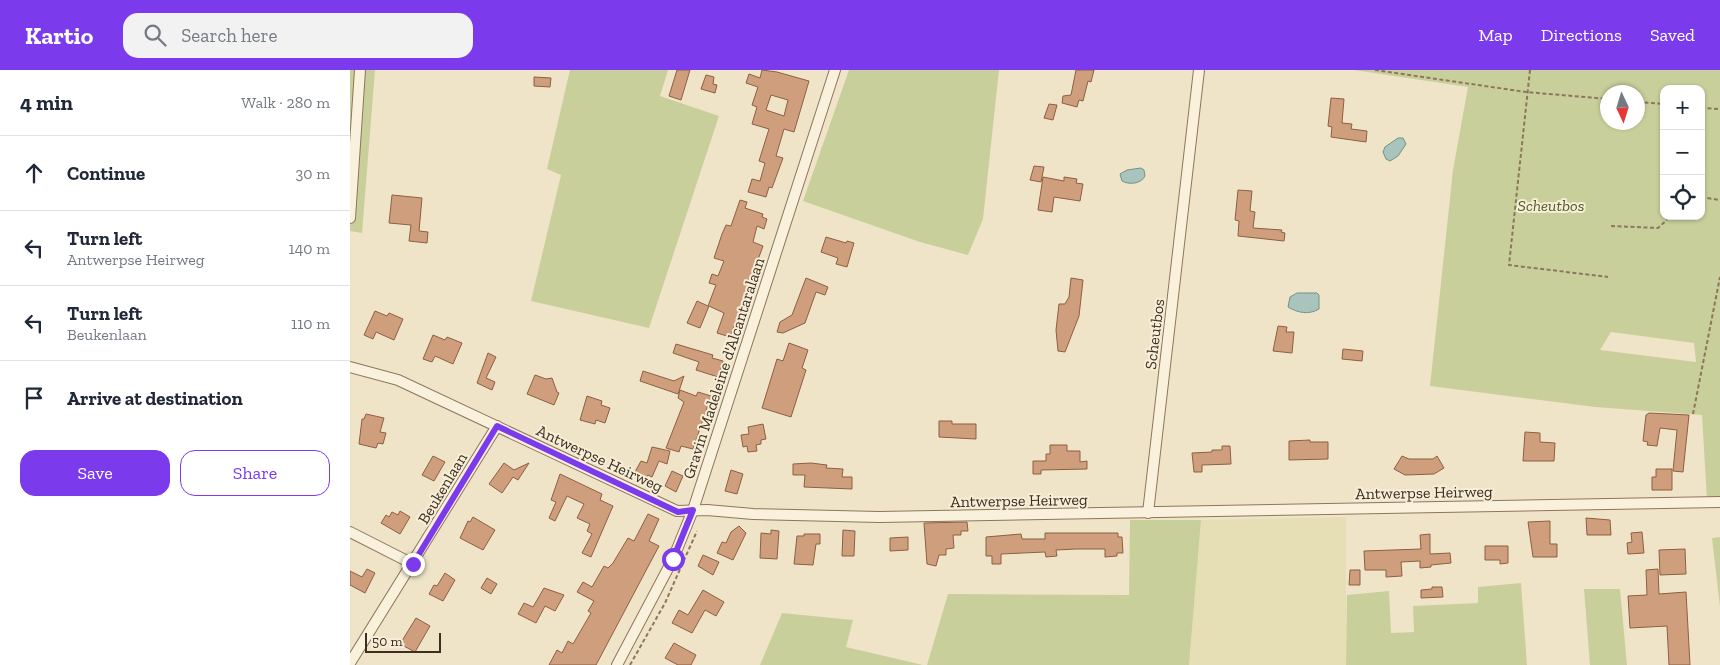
<!DOCTYPE html>
<meta charset="utf-8">
<style>
:root{--surface:#fff;--page:#f2f2f3;--text:#1f2937;--muted:#747a83;--line:#e0e1e3;--accent:#7c3aed}
body{margin:0;font-family:"Zilla Slab",serif;background:var(--page);color:var(--text)}
.controls{position:absolute;right:15px;top:15px;display:grid;overflow:hidden;border-radius:10px;box-shadow:0 1px 4px #0004}
.controls button{width:45px;height:45px;display:grid;place-items:center;padding:0;border:0;border-bottom:1px solid var(--line);background:var(--surface);color:var(--text);font:25px sans-serif}
.compass{position:absolute;left:1250px;top:15px;width:45px;height:45px;border-radius:50%;background:var(--surface);box-shadow:0 1px 4px #0004;rotate:176deg}
.scale{position:absolute;left:15px;bottom:12px;width:76px;box-sizing:border-box;padding-left:5px;border:2px solid #3d2e20;border-top:0;font-size:14px;line-height:18px;white-space:nowrap;color:#3d2e20;-webkit-text-stroke:4px #f7eed8;paint-order:stroke}
.stop{position:absolute;width:15px;height:15px;margin:-11px;border:4px solid #7c3aed;border-radius:50%;background:#fff}
.stop.end{background:#7c3aed;border-color:#fff;box-shadow:0 1px 5px #0008}
.list{margin:0;padding:0;list-style:none}
h2{display:flex;justify-content:space-between;align-items:center;height:65px;margin:0;padding:0 20px;font-size:21px}
h2 small{font-size:16px;font-weight:400;color:var(--muted)}
.list li{display:grid;grid-template-columns:32px 1fr auto;gap:15px;align-items:center;box-sizing:border-box;height:75px;padding:0 20px;border-top:1px solid var(--line)}
.list b{display:block;font-size:19px;white-space:nowrap}
.list p{margin:0;font-size:16px;white-space:nowrap;color:var(--muted)}
.list em{font-size:16px;font-style:normal;color:var(--muted)}
.actions{display:flex;gap:10px;padding:15px 20px}
.actions a{flex:1;padding:11px 0;border:1px solid var(--accent);border-radius:15px;text-align:center;font-size:18px;color:var(--accent)}
.actions .main{background:var(--accent);color:#fff}
.icon{flex:none;width:28px;height:28px;fill:none;stroke:currentColor;stroke-width:2;stroke-linecap:round;stroke-linejoin:round}
.map{position:relative;flex:none;width:1370px;height:595px;overflow:hidden}
header{display:flex;align-items:center;gap:30px;box-sizing:border-box;height:70px;padding:0 25px;background:var(--accent);color:#fff}
header strong{font-size:24px}
nav{display:flex;gap:28px;margin-inline-start:auto;font-size:18px}
.search{width:350px;height:45px;background:var(--page);display:flex;align-items:center;gap:12px;box-sizing:border-box;padding:0 18px;border-radius:15px;color:var(--muted);font-size:19px}
main{display:flex}
aside{flex:1;background:var(--surface)}
.map>svg:first-child{display:block}
</style>
<header>
<strong>Kartio</strong>
<div class="search"><svg class="icon" aria-label="search" viewBox="0 0 24 24"><circle cx="10" cy="10" r="6"/><path d="M15 15l6 6"/></svg>Search here</div>
<nav><a>Map</a><a>Directions</a><a>Saved</a></nav>
</header>
<main>
<aside>
<h2>4 min<small>Walk · 280 m</small></h2>
<ul class="list">
<li><svg class="icon" aria-label="ahead" viewBox="0 0 24 24"><path d="M12 20V5M6 11l6-6 6 6"/></svg><div><b>Continue</b></div><em>30 m</em></li>
<li><svg class="icon" aria-label="left" viewBox="0 0 24 24"><path d="M17 20v-9H6M10 6l-5 5 5 5"/></svg><div><b>Turn left</b><p>Antwerpse Heirweg</p></div><em>140 m</em></li>
<li><svg class="icon" aria-label="left" viewBox="0 0 24 24"><path d="M17 20v-9H6M10 6l-5 5 5 5"/></svg><div><b>Turn left</b><p>Beukenlaan</p></div><em>110 m</em></li>
<li><svg class="icon" aria-label="arrive" viewBox="0 0 24 24"><path d="M6 21V4h12l-3 4 3 4H6"/></svg><div><b>Arrive at destination</b></div></li>
</ul>
<div class="actions"><a class="main">Save</a><a>Share</a></div>
</aside>
<div class="map">
<svg width="1370" height="595" viewBox="0 0 1370 595">
<rect width="100%" height="100%" fill="#f0e4c8"/>
<polygon fill="#e6deb5" points="996,447 996,595 839,595 851,450"/>
<g fill="#c9cf9b" fill-rule="evenodd">
<polygon points="0,0 25,0 12,163 0,161"/>
<polygon points="220,0 318,0 310,26 369,46 299,258 181,231 211,105 197,99"/>
<polygon points="499,0 649,0 633,149 618,185 570,172 453,131"/>
<path d="M1004 0H1370V429L1357 430 1352 345 1245 337 1080 316 1103 100 1118 17ZM1314 19H1351V146H1314ZM1258 22H1288V52H1258ZM1261 262 1344 273 1346 292 1250 280Z"/>
<polygon points="780,450 851,450 839,595 577,595 598,524 779,525"/>
<polygon points="1370,467 1370,537 1362,468"/>
<polygon points="1171,513 1177,595 996,595 997,525 1039,521 1041,563 1064,562 1063,536 1128,533 1128,517"/>
<polygon points="1234,519 1270,519 1277,595 1240,595"/>
<polygon points="432,543 503,550 496,577 573,595 410,595"/>
</g>
<g fill="#a9c4bc" stroke="#6f938a">
<polygon points="1048,68 1053,68 1056,74 1048,86 1040,91 1036,89 1033,82 1035,77"/>
<path d="M791 98 794 100 795 106C791 114 779 115 772 111L770 104 777 100Z"/>
<path d="M947 223H967L969 225V239C959 245 948 243 938 237L940 227Z"/>
</g>
<g fill="#cf9f7d" stroke="#8d5f41" fill-rule="evenodd">
<polygon points="327,0 340,0 331,30 319,26"/>
<path d="M412 0 427 2 459 11 444 62 434 59 426 86 433 88 422 118 419 117 416 127 398 122 402 109 410 111 415 93 409 91 419 59 402 54 407 37 402 35 408 17 396 13 399 4 410 8ZM421 25 438 30 434 46 416 40Z"/>
<polygon points="726,0 744,0 741,12 738,11 733,31 729,30 727,37 712,33 713,26 721,25"/>
<polygon points="356,5 364,7 363,14 367,15 365,23 351,19"/>
<polygon points="184,7 201,8 200,17 184,16"/>
<polygon points="981,28 994,29 992,53 1002,54 1001,59 1017,61 1016,72 981,67 982,57 978,56"/>
<polygon points="699,34 707,35 703,50 694,48"/>
<polygon points="684,96 694,97 691,112 680,110"/>
<polygon points="693,107 714,111 714,107 727,109 726,113 733,114 730,131 704,127 702,142 688,140"/>
<polygon points="888,120 902,121 900,141 905,142 903,158 932,160 931,162 935,163 934,171 888,166 889,151 885,150"/>
<polygon points="42,125 72,128 69,161 78,162 77,173 59,171 61,155 39,153"/>
<polygon points="390,130 397,132 395,138 413,144 412,147 417,149 414,159 407,156 403,172 413,176 380,267 367,263 374,243 359,236 350,258 337,253 347,231 358,236 366,215 359,213 362,204 368,206 374,191 364,188 372,164 376,155 381,156"/>
<polygon points="476,167 496,173 497,171 504,173 497,197 486,194 488,188 471,182"/>
<polygon points="456,208 478,217 475,225 466,222 455,253 433,263 427,262 430,252 442,245"/>
<polygon points="721,208 733,210 729,246 715,282 708,281 706,260 709,234 715,234 719,227"/>
<polygon points="25,241 37,246 39,243 53,249 44,270 26,262 23,269 14,265"/>
<polygon points="928,256 937,257 936,262 944,262 942,283 923,281"/>
<polygon points="83,265 95,270 97,267 112,273 103,294 85,286 82,292 73,289"/>
<polygon points="439,273 458,280 452,298 456,300 441,347 412,338 427,289 433,291"/>
<polygon points="326,274 363,285 362,288 373,291 368,307 346,300 349,292 323,283"/>
<polygon points="993,279 1013,281 1012,291 992,289"/>
<polygon points="138,283 146,287 136,308 145,312 142,320 127,313"/>
<polygon points="293,301 324,311 334,306 328,324 290,311"/>
<polygon points="185,305 196,309 202,308 207,322 209,323 204,335 177,324"/>
<polygon points="330,320 346,326 348,322 361,326 343,379 331,376 329,382 316,378 334,332 328,328"/>
<polygon points="237,326 252,331 251,335 260,338 255,353 246,350 245,354 230,350"/>
<polygon points="1299,343 1339,345 1333,402 1323,401 1327,360 1310,358 1307,376 1297,375 1298,372 1293,371 1296,345"/>
<polygon points="16,344 34,348 30,362 36,363 33,374 28,373 26,378 9,374 12,349 14,349"/>
<polygon points="589,351 602,351 602,354 626,354 626,369 589,367"/>
<polygon points="413,354 416,369 411,370 411,374 406,375 407,381 398,382 397,376 393,377 391,365 399,364 398,357"/>
<polygon points="1175,362 1190,363 1190,372 1205,373 1204,391 1173,391"/>
<polygon points="960,370 960,372 978,372 978,389 939,390 939,371"/>
<polygon points="700,375 717,375 717,381 730,381 730,392 737,391 737,399 691,400 691,404 683,404 683,391 696,391 696,384 700,384"/>
<polygon points="872,376 880,376 881,394 852,395 852,402 844,402 842,383 862,382 862,380 872,380"/>
<polygon points="302,377 320,381 317,394 309,391 302,407 298,405 296,408 285,402 291,391 297,393"/>
<polygon points="83,386 95,392 84,411 72,405"/>
<polygon points="1052,386 1059,389 1083,389 1087,386 1094,398 1084,404 1055,405 1044,399"/>
<polygon points="154,393 164,400 179,393 168,410 163,407 152,423 139,414"/>
<polygon points="461,393 477,395 476,398 493,399 492,407 502,407 502,419 454,417 455,405 443,405 443,394"/>
<polygon points="1306,399 1322,399 1322,420 1302,420 1302,407 1306,407"/>
<polygon points="381,400 393,404 387,424 375,421"/>
<polygon points="322,401 333,406 326,422 315,416"/>
<polygon points="210,404 252,424 250,430 263,436 241,487 232,483 242,464 237,461 240,454 227,448 234,434 217,426 205,451 199,448 206,432 201,430"/>
<polygon points="50,441 60,447 50,464 31,453 36,445 39,447 42,442 48,445"/>
<polygon points="298,444 309,449 299,471 309,476 246,595 199,595 207,580 212,583 218,571 223,574 241,543 238,541 244,531 227,522 233,512 242,517 254,496 258,498 263,493 278,468 284,471"/>
<polygon points="123,447 145,460 133,480 110,468 118,451 120,452"/>
<polygon points="1236,448 1260,450 1261,465 1237,465"/>
<polygon points="1200,451 1200,474 1207,474 1207,487 1183,487 1178,452"/>
<polygon points="617,452 618,461 611,461 611,465 603,465 604,478 596,479 596,485 589,485 586,496 577,494 574,453"/>
<polygon points="389,456 396,463 383,490 367,483 372,472 376,473 381,462"/>
<polygon points="421,460 429,461 427,489 410,488 411,463 421,464"/>
<polygon points="493,460 505,461 504,486 492,486"/>
<polygon points="1292,462 1294,483 1278,484 1277,473 1282,472 1281,463"/>
<polygon points="695,463 768,463 768,467 772,467 773,483 767,483 767,486 755,487 755,479 726,479 706,480 707,486 696,487 695,482 651,484 651,494 642,494 642,486 636,486 636,467 671,464 672,469 695,469"/>
<polygon points="454,464 470,464 470,474 466,474 463,495 444,494 447,466 454,466"/>
<polygon points="1080,464 1080,484 1100,483 1101,493 1081,495 1081,497 1070,498 1070,491 1051,492 1052,506 1036,507 1036,500 1015,500 1014,481 1071,479 1070,465"/>
<polygon points="558,467 558,480 540,481 540,468"/>
<polygon points="1135,476 1158,476 1158,493 1150,494 1150,490 1135,490"/>
<polygon points="1335,479 1336,504 1310,505 1309,480"/>
<polygon points="353,485 369,492 363,505 348,496"/>
<polygon points="17,499 25,503 15,523 0,515 0,501 12,507"/>
<polygon points="1308,499 1309,524 1336,522 1340,595 1319,595 1317,556 1280,558 1278,526 1297,525 1296,500"/>
<polygon points="1000,500 1010,500 1010,515 999,515"/>
<polygon points="95,503 105,510 93,531 79,524 84,515 87,516"/>
<polygon points="137,508 147,514 141,524 131,518"/>
<polygon points="1082,517 1092,517 1093,527 1071,528 1071,520 1082,519"/>
<polygon points="194,518 214,525 205,541 195,536 186,553 168,544 174,533 183,537"/>
<polygon points="353,520 374,532 366,546 355,540 342,563 322,553 329,540 338,545"/>
<polygon points="66,548 80,556 65,582 50,574"/>
<polygon points="324,573 346,585 341,595 328,595 315,588"/>
</g>
<g fill="none" stroke-linecap="round" stroke-linejoin="round">
<g stroke="#8d765c" stroke-width="12">
<g id="minor">
<polyline points="0,148 10,0"/>
<polyline points="0,297 48,310 327,441 357,440 403,444 529,447 1370,432"/>
<polyline points="798,443 849,0"/>
<polyline points="0,462 63,494"/>
<polyline points="0,593 147,356"/>
<polyline points="267,595 323,489 343,440 485,0"/>
</g>
</g>
<g stroke="#8d765c" stroke-width="2" stroke-dasharray="4 2.5" stroke-linecap="butt">
<polyline points="1025,0 1176,22 1258,29"/>
<polyline points="1180,0 1159,195 1258,207"/>
<polyline points="1288,32 1314,34"/>
<polyline points="1351,38 1370,39"/>
<polyline points="1351,127 1370,130"/>
<polyline points="1261,156 1308,158 1321,146"/>
<polyline points="1343,344 1370,207"/>
<polyline points="280,595 315,533 347,461"/>
</g>
<use href="#minor" stroke="#faf1dc" stroke-width="10"/>
</g>
<g fill="none" stroke-linecap="round" stroke-linejoin="round">
<polyline stroke="#7c3aed" stroke-width="6" points="63,494 147,356 328,442 343,440 323,489"/>
</g>
<g text-anchor="middle" stroke-width="4" stroke-linejoin="round" paint-order="stroke">
<g font-size="16" font-style="italic" fill="#4d5a26" stroke="#f7eed8">
<text x="1201" y="141">Scheutbos</text>
</g>
<g font-size="16" fill="#3d2e20" stroke="#f7eed8">
<text transform="translate(804 264) rotate(-83)" y="6">Scheutbos</text>
<text transform="translate(373 298) rotate(-72)" y="6">Gravin Madeleine d'Alcantaralaan</text>
<text transform="translate(250 388) rotate(25)" y="6">Antwerpse Heirweg</text>
<text transform="translate(92 418) rotate(-59)" y="6">Beukenlaan</text>
<text transform="translate(1074 422) rotate(-1)" y="6">Antwerpse Heirweg</text>
<text transform="translate(669 430) rotate(-1)" y="6">Antwerpse Heirweg</text>
</g>
</g>
</svg>
<div class="controls">
<button>+</button>
<button>−</button>
<button><svg class="icon" aria-label="locate" viewBox="0 0 24 24"><circle cx="12" cy="12" r="6"/><path d="M12 2v4M12 18v4M2 12h4M18 12h4"/></svg></button>
</div>
<svg class="compass" viewBox="-18 -18 36 36"><path d="M0-13l5 13h-10z" fill="#e53935"/><path d="M0 13l5-13h-10z" fill="#747a83"/></svg>
<div class="scale">50 m</div>
<div class="stop" style="left:323px;top:489px"></div>
<div class="stop end" style="left:63px;top:494px"></div>
</div>
</main>
